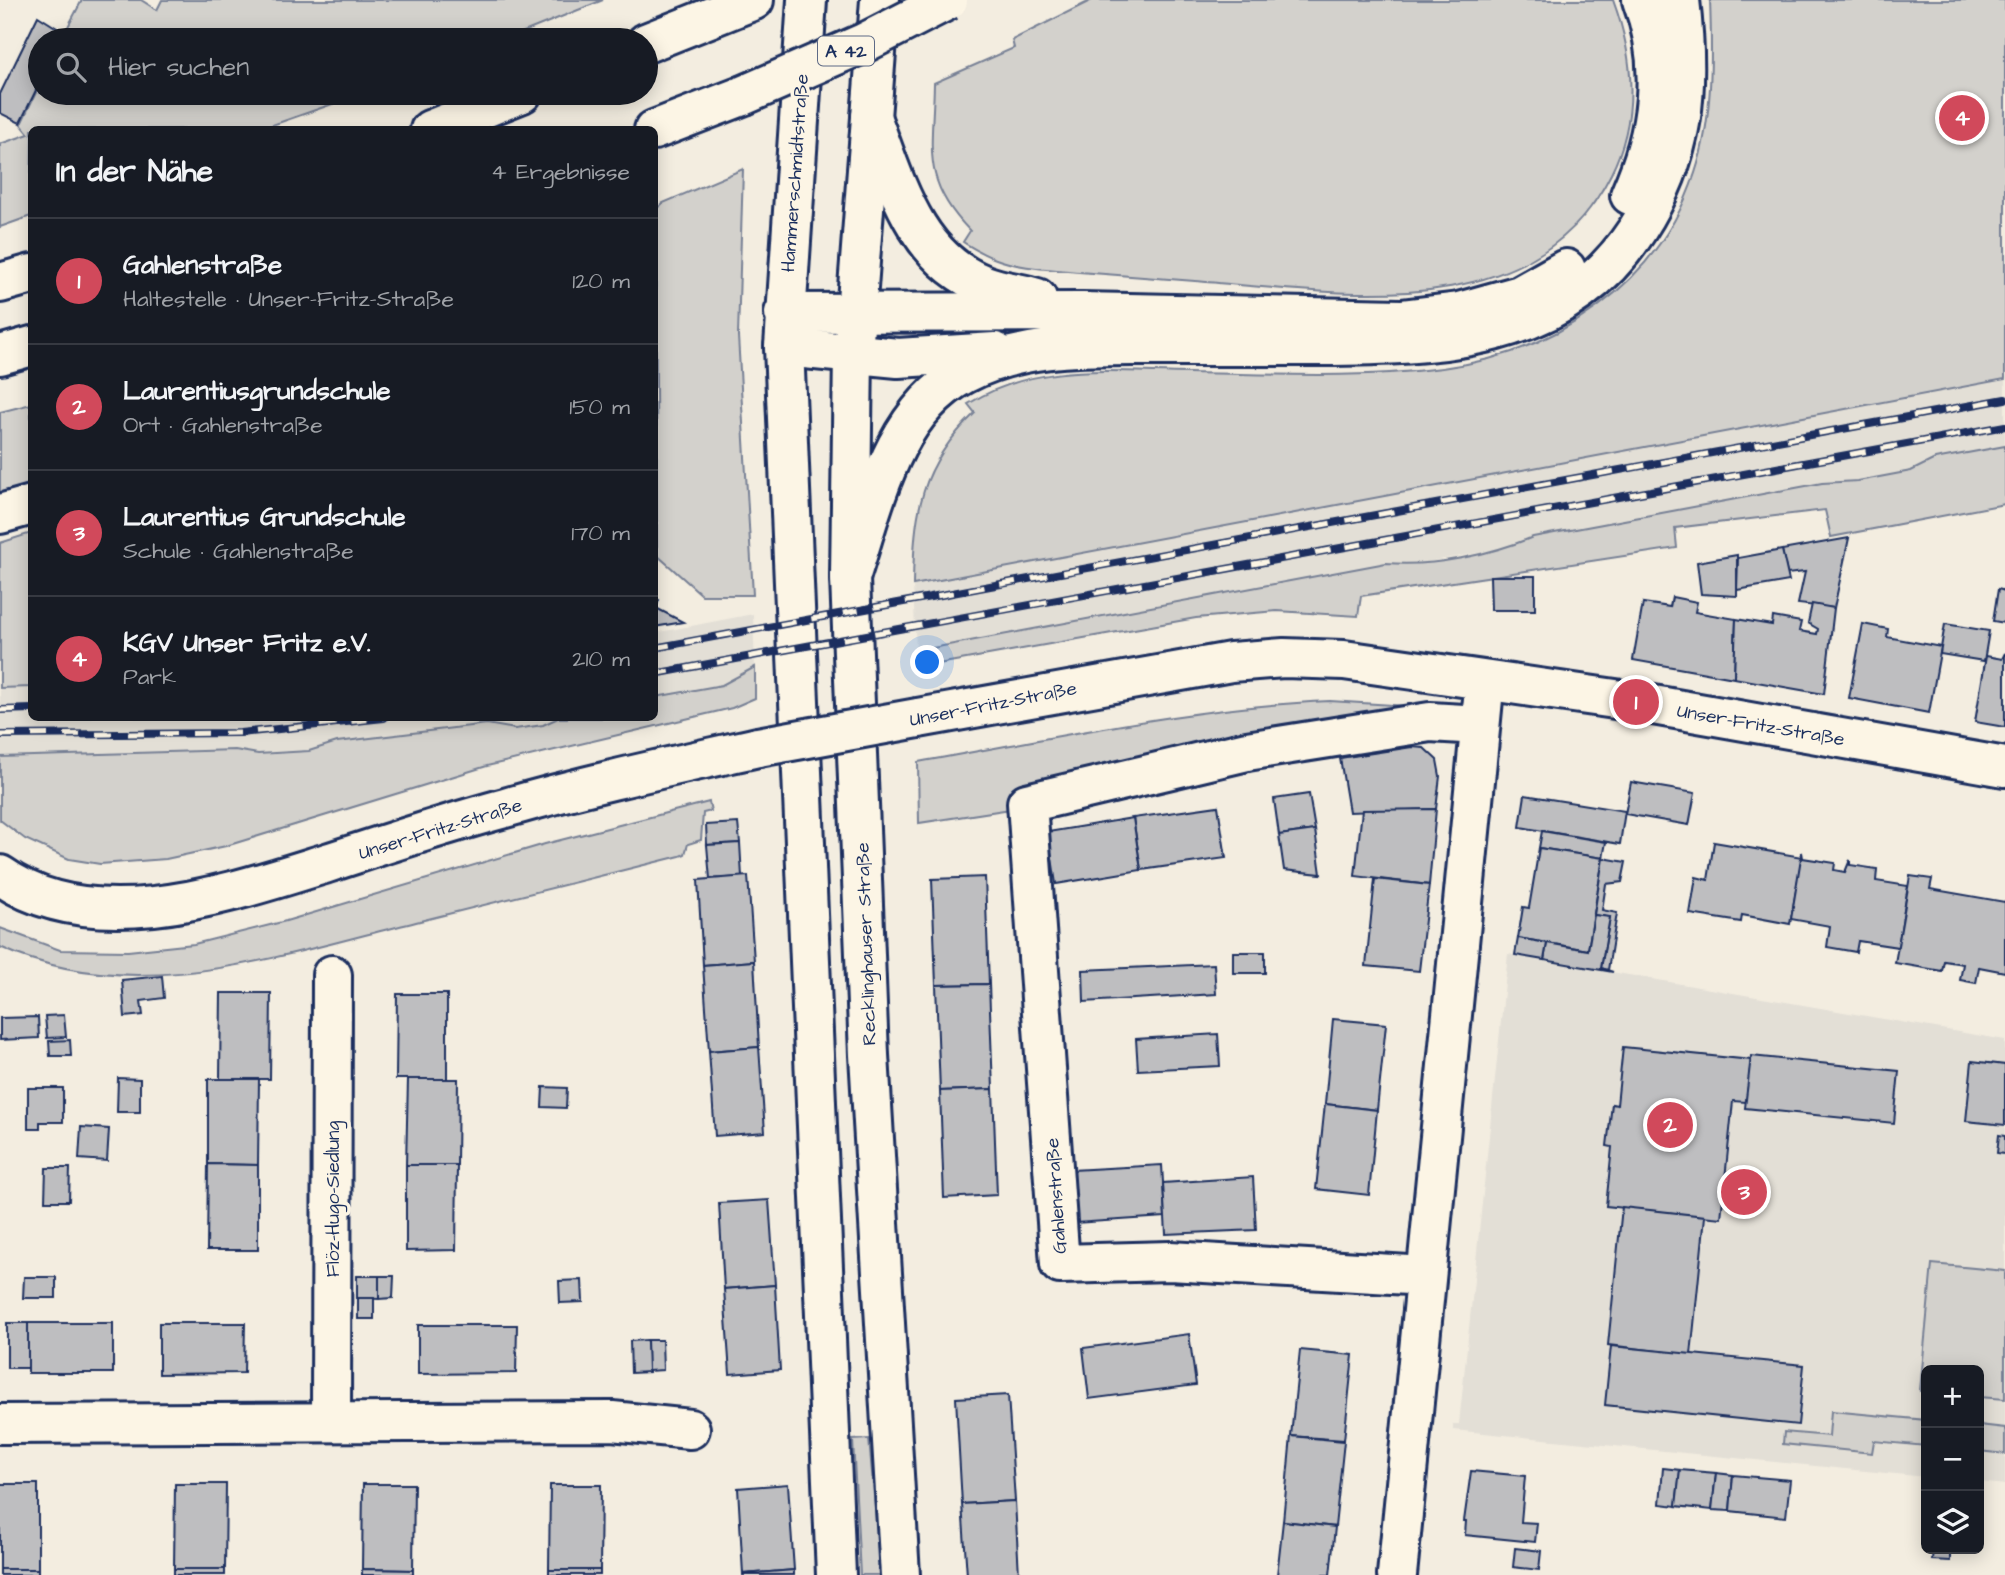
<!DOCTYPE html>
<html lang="de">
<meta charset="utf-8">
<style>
:root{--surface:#171b24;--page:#20242c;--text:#f1f3f6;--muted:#9ea1a6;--line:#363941;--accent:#d1495b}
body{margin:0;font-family:"Architects Daughter",sans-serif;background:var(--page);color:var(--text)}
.controls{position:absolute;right:21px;bottom:21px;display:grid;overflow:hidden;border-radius:10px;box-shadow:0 4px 18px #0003}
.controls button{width:63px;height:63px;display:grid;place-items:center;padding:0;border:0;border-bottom:2px solid var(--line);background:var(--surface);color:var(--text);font:35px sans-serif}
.you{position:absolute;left:928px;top:663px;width:24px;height:24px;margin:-18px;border:5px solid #fff;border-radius:50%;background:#1a73e8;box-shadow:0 0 0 10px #1a73e833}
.badge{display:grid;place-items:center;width:46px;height:46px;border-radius:50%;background:var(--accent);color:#fff;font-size:23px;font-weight:700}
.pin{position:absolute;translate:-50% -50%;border:4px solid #fff;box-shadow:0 2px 7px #0006}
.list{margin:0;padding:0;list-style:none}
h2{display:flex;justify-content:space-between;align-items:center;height:91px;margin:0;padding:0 28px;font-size:30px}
h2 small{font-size:23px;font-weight:400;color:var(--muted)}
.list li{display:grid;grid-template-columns:46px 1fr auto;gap:21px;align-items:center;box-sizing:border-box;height:126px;padding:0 28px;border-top:2px solid var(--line)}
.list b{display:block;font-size:26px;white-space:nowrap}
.list p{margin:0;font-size:23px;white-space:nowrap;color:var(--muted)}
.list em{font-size:23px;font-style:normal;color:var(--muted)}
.icon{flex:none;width:38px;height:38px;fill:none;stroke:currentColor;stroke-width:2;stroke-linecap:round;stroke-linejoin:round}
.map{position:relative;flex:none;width:2005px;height:1575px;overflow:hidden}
.search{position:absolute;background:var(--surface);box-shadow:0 4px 18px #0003;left:28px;top:28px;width:630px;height:77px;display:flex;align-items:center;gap:18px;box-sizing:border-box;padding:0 24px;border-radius:38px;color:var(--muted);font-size:26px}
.panel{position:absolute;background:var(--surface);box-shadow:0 4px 18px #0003;left:28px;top:126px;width:630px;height:595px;border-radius:10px}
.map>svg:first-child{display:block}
</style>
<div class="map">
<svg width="2005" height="1575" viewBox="0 0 2005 1575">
<rect width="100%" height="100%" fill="#f3ede0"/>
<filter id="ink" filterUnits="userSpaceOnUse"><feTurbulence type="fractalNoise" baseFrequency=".0143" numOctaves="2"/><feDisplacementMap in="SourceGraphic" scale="14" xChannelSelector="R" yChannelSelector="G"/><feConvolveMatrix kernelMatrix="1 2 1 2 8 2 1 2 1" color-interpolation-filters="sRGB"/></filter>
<g filter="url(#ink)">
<g fill="#e3dfd6">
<polygon points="2005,379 2005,446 1935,459 1911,471 1858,481 1822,483 1533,537 1506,548 1411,565 1386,563 916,651 913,585"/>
<polygon points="753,614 755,667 722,685 655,697 655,633"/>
<polygon points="31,687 32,718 558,718 543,725 515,729 487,724 337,742 309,751 258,754 235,750 0,757 0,688"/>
<polygon points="1508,954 2005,1040 2005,1485 1979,1482 1979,1370 1926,1370 1926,1477 1453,1430 1453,1424 1459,1424"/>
</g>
<g fill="#d3d1cc" stroke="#778095" stroke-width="2">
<polygon points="82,0 141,0 157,10 162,0 603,0 504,40 61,40"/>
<path d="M1092 0H1613C1634 57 1639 118 1611 174 1534 330 1336 292 1195 281 1157 278 1118 275 1079 272 1052 269 1022 269 996 259 984 255 973 248 963 242L970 231C920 180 933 148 934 83L1014 48 1012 40Z"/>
<path d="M1710 0H2005V379L913 585C914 512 920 466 975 413L968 404C1036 361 1112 372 1189 373 1272 374 1359 379 1442 368 1555 354 1659 284 1695 173 1713 119 1712 56 1710 0Z"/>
<polygon points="40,84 40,93 364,93 261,129 32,130 31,216 0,227 0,144 29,134 21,124"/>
<polygon points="743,169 738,336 753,595 702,595 657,555 655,210 663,203"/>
<polygon points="31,404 31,486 0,496 0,412"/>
<path d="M2005 446V504L1831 537 1825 510 1675 528 1677 548 1361 596 1358 616 1277 611 1196 618 916 668V651L1386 563C1434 567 1489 555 1533 537L1822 483 1858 481 1911 471 1935 459Z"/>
<polygon points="31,533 31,687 0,688 0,543"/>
<polygon points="755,667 755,698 732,708 487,766 226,846 166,859 100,864 69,859 25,839 0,820 0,757 235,750 258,754 309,751 337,742 487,724 515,729 543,725 558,718 654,718 655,697 722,685"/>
<path d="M1330 701 1424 707 1017 808 919 823 918 762C1055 738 1191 707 1330 701Z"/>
<path d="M709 802 711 811 703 813 701 840 688 844 685 854 680 856C592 878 504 900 416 922 282 955 133 1008 0 947V928L60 950 128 951 194 944 286 921 545 844Z"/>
<polygon points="1932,1264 2005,1271 2005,1399 1979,1397 1979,1370 1926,1370 1926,1392 1920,1391"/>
<polygon points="1831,1411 1926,1420 1926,1446 1874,1441 1872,1453 1783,1444 1784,1432 1829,1436"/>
<polygon points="1979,1425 2005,1428 2005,1454 1979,1451"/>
<polygon points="869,1439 881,1575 860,1575 853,1440"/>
</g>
<g fill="#bebec0" stroke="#1b2f5e" stroke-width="2">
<polygon points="38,16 65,33 61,40 40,40 40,82 20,123 0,113 0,94"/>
<polygon points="1849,538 1834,608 1798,604 1805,572 1787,574 1782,550"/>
<polygon points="1782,550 1789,581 1737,590 1738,558"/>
<polygon points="1737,555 1737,596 1701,594 1697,562"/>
<polygon points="1490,576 1535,576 1535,610 1491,610"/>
<polygon points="1998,589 2005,591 2005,623 1993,621"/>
<polygon points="1672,597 1697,602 1695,612 1736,619 1734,678 1633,660 1643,603 1670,607"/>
<polygon points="654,598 659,600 656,608 683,622 654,627"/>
<polygon points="1812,604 1834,608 1824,694 1734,678 1736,619 1772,625 1773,617 1801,622 1799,631 1817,634 1818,629 1808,623"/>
<polygon points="1863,624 1888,629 1887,637 1941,647 1929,713 1849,698"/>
<polygon points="1945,624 1989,631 1984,661 1940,654"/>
<polygon points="2005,653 2005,727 1975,722 1986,656 2002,659"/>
<polygon points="1412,747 1424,748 1437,760 1440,776 1436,809 1349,812 1340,758"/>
<polygon points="1631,782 1695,793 1689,825 1625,814"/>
<polygon points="1309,794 1315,830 1279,835 1274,799"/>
<polygon points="1525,795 1625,811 1620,844 1520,827"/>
<polygon points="1218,806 1226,858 1141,870 1133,818"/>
<polygon points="1436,809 1429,885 1355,876 1362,810"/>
<polygon points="1133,818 1141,870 1056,884 1048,832"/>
<polygon points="738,823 740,843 707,845 706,825"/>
<polygon points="1315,830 1321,874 1284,870 1279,835"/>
<polygon points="1542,831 1606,842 1603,858 1539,848"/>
<polygon points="1714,842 1802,857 1790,924 1742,915 1741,922 1690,914 1696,877 1708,880"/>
<polygon points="740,843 742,877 710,879 707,845"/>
<polygon points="1539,848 1603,858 1588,950 1518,938 1523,907 1529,908"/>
<polygon points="1802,852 1803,858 1835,863 1834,870 1845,872 1850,860 1850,865 1877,869 1876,881 1908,886 1898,947 1858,941 1856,952 1827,947 1830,926 1791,919"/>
<polygon points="1603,858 1626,862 1622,882 1606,884 1602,910 1617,913 1608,970 1601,968 1610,917 1594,915"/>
<polygon points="748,876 754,961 703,965 698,880"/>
<polygon points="1910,876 1932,879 1930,889 2005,902 2005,972 1979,967 1976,983 1960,980 1963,964 1944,961 1942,971 1895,963"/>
<polygon points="985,877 989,984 936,985 932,879"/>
<polygon points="1375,879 1429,885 1419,971 1366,966"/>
<polygon points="1594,915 1610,917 1601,968 1613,972 1544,960 1547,943 1588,950"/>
<polygon points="1518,938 1547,943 1544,960 1515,955"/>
<rect x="1233" y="952" width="32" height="21"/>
<polygon points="754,961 759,1047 709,1051 703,965"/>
<polygon points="1214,964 1216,994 1084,1002 1083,970"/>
<polygon points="162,976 164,998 141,1001 143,1015 125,1017 122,980"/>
<polygon points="989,984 993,1089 940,1091 936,985"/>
<polygon points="221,993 271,993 270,1079 220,1079"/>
<polygon points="397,994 447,994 447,1079 396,1079"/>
<polygon points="64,1015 66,1037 47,1038 45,1016"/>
<polygon points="38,1017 39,1038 0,1040 0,1018"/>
<polygon points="1333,1019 1386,1024 1377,1110 1325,1104"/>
<polygon points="1218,1034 1220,1066 1138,1070 1136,1039"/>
<polygon points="70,1040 71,1056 50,1056 49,1041"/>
<polygon points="759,1047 765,1132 715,1136 709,1051"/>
<polygon points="1623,1047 1751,1060 1746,1102 1733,1101 1721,1218 1606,1206 1612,1147 1607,1146 1612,1104 1617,1105"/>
<polygon points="1751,1056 1899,1071 1894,1123 1745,1108"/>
<polygon points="1972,1061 2005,1065 2005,1125 1966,1121"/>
<polygon points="118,1078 140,1079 140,1112 117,1112"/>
<polygon points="208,1079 259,1079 258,1165 208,1164"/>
<polygon points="408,1079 458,1079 457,1165 406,1165"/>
<polygon points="543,1087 567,1088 566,1108 542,1107"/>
<polygon points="28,1088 63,1088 63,1122 40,1122 40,1129 28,1129"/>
<polygon points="993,1089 997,1195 944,1198 940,1091"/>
<polygon points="1325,1104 1377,1110 1369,1195 1316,1189"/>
<polygon points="81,1127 109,1129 107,1161 79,1159"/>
<polygon points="1999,1135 2005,1136 2005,1154 1997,1153"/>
<polygon points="208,1164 258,1165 258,1250 207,1250"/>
<polygon points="406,1165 457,1165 456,1250 406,1251"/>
<polygon points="1162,1165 1165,1217 1075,1223 1072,1170"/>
<polygon points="46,1168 70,1168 69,1201 45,1201"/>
<polygon points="1253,1177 1256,1230 1166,1234 1163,1183"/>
<polygon points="769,1200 775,1285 724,1289 719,1203"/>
<polygon points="1622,1207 1705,1216 1691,1355 1608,1345"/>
<polygon points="357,1276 379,1276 379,1299 357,1298"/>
<polygon points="379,1276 394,1276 393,1298 379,1299"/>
<polygon points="24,1277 56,1277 56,1298 23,1298"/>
<polygon points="582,1280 583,1302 560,1303 559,1281"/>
<polygon points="775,1285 780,1370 730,1374 724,1289"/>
<rect x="358" y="1298" width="16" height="21"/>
<rect x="7" y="1323" width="21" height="45"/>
<rect x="28" y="1323" width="85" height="50"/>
<polygon points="159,1323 245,1323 244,1373 159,1374"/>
<polygon points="418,1325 517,1325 516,1373 418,1374"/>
<polygon points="1189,1334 1196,1385 1089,1399 1083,1348"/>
<polygon points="647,1340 649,1372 631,1373 630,1341"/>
<polygon points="647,1340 662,1340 663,1370 648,1371"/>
<polygon points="1611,1346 1804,1365 1798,1425 1605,1405"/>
<polygon points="1300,1350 1353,1355 1344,1440 1291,1436"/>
<polygon points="1008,1395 1015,1501 962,1504 956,1398"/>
<polygon points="1291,1436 1344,1441 1335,1527 1283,1521"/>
<polygon points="1663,1468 1680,1470 1676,1506 1660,1504"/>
<polygon points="1680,1470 1716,1473 1712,1510 1676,1506"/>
<polygon points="1471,1471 1525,1476 1521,1522 1537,1523 1535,1542 1465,1535 1466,1521 1464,1521"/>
<polygon points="1716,1473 1733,1475 1730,1511 1712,1510"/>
<polygon points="1733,1475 1790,1480 1786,1517 1730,1511"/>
<rect x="0" y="1484" width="38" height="85"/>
<polygon points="175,1484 226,1484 225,1569 174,1569"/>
<polygon points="363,1484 414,1484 413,1570 362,1569"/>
<polygon points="788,1484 794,1570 743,1574 738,1488"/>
<polygon points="550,1485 601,1485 600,1570 549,1570"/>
<polygon points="1015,1501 1019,1575 967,1575 962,1504"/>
<polygon points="1283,1521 1335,1527 1330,1575 1277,1575"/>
<polygon points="1515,1548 1541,1551 1539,1570 1513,1567"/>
<polygon points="1933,1549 1950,1549 1950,1561 1932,1560"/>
<rect x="0" y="1569" width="38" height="6"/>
<rect x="174" y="1569" width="51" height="6"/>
<polygon points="362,1569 413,1570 413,1575 362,1575"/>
<rect x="549" y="1570" width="51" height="5"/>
<polygon points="794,1570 794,1575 743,1575 743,1574"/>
</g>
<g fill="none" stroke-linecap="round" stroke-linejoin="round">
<g stroke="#1b2f5e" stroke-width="44">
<g id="minor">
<polyline points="0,514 32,505"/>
<polyline points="918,718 1231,662 1284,658 1344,660 1636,702 2005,767"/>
<path d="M0 875C93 941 230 893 327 863 386 844 445 824 505 808 588 784 673 766 758 747"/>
<polyline points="1426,1276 1170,1261 1060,1264 1027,803 1247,751 1430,722 1480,725"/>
<polyline points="331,1422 332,975"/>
<polyline points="0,1424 612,1421 690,1429"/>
<polyline points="1397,1575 1483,699"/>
</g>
</g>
<g stroke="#1b2f5e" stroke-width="44">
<g id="secondary">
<polyline points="807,0 784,347 836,1575"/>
<polyline points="880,0 853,353 850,578 869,1055 900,1575"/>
</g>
</g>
<g stroke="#1b2f5e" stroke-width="44">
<g id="motorway">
<polyline points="646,43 754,0"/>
<path d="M871 117C895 180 915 259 985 285 1001 291 1020 293 1037 298"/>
<polyline points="430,130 522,93"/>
<polyline points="654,130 742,96"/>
<path d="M1630 195C1658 133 1667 65 1642 0"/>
<polyline points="0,283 32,274"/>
<polyline points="784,313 1082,312 1401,319 1459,312 1520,295 1566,269"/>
<polyline points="784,347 898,358 995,352"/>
<polyline points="0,355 32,346"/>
<path d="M850 578C874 506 891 413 964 374 1019 345 1080 346 1140 346 1198 346 1256 346 1314 346 1437 345 1562 345 1637 230 1686 155 1690 87 1680 0"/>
</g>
</g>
<use href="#minor" stroke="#fcf5e5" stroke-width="38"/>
<use href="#secondary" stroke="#fcf5e5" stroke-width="38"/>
<use href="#motorway" stroke="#fcf5e5" stroke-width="38"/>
<g stroke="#1b2f5e" stroke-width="8">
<g id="rail">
<polyline points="654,648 2005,399"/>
<polyline points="654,674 2005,426"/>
<polyline points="0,710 32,709"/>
<polyline points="0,735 240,733 384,718"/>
</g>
</g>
<use href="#rail" stroke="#fcf5e5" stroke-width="5" stroke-dasharray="16" stroke-linecap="butt"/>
<g stroke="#1b2f5e" stroke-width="44" stroke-linecap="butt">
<polyline id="minor-bridge" points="758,747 918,718"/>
</g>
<g stroke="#1b2f5e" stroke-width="44" stroke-linecap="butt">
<polyline id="motorway-bridge" points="742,96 864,43 948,0"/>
</g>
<use href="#minor-bridge" stroke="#fcf5e5" stroke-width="38"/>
<use href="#motorway-bridge" stroke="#fcf5e5" stroke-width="38"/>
</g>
</g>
<g text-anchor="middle" stroke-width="7" stroke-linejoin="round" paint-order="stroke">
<rect fill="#fcf5e5" stroke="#5e6a86" stroke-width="2" x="818" y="36.5" width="56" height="29" rx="5"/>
<g font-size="18" font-weight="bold" fill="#1b2f5e">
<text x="846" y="57">A 42</text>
</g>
<g font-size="19" fill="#1b2f5e" stroke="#fcf5e5">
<text transform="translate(794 173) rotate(-86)" y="7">Hammerschmidtstraße</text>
<text transform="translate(993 703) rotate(-11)" y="7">Unser-Fritz-Straße</text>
<text transform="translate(1761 724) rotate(10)" y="7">Unser-Fritz-Straße</text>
<text transform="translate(440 828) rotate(-17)" y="7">Unser-Fritz-Straße</text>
<text transform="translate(865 944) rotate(-92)" y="7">Recklinghauser Straße</text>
<text transform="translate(1055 1196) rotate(-94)" y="7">Gahlenstraße</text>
<text transform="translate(332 1199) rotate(-90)" y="7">Flöz-Hugo-Siedlung</text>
</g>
</g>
</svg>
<div class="controls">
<button>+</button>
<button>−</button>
<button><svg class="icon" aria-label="layers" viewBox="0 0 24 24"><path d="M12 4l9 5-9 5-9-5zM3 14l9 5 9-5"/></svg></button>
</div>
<div class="you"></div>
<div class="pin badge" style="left:1636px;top:702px">1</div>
<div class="pin badge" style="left:1670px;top:1125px">2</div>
<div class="pin badge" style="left:1744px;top:1192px">3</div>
<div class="pin badge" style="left:1962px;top:118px">4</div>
<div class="search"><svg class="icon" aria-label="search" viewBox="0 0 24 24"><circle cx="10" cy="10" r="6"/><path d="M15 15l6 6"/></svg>Hier suchen</div>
<section class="panel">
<h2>In der Nähe<small>4 Ergebnisse</small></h2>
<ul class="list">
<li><span class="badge">1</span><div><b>Gahlenstraße</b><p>Haltestelle · Unser-Fritz-Straße</p></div><em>120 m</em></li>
<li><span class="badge">2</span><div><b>Laurentiusgrundschule</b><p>Ort · Gahlenstraße</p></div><em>150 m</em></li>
<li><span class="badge">3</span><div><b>Laurentius Grundschule</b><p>Schule · Gahlenstraße</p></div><em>170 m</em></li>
<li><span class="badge">4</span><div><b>KGV Unser Fritz e.V.</b><p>Park</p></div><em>210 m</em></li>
</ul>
</section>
</div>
